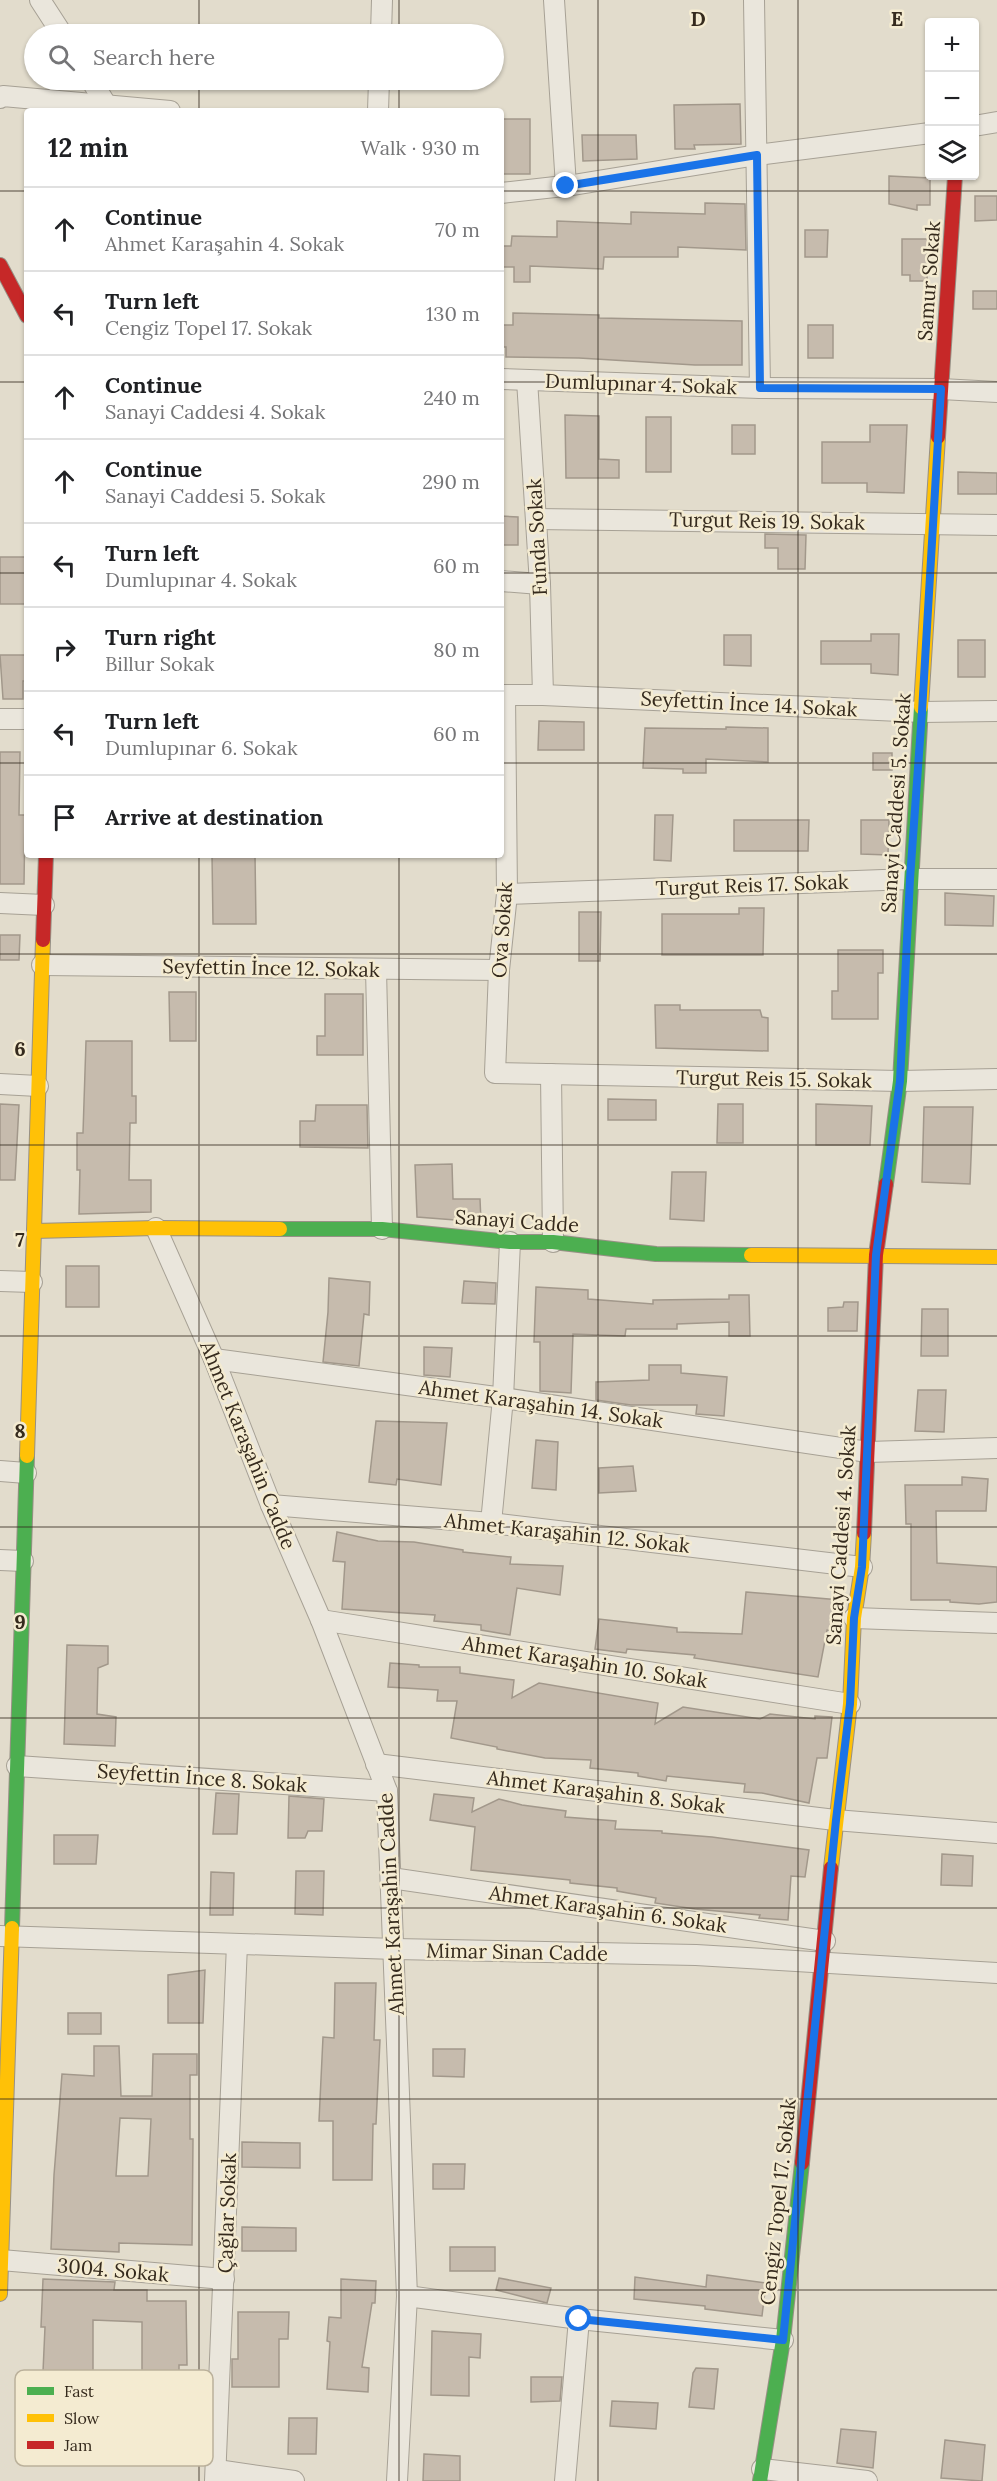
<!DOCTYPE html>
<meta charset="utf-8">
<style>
:root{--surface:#fff;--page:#f6f6f6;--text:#202124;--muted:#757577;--line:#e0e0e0}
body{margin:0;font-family:Lora,serif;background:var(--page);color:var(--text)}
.controls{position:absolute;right:18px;top:18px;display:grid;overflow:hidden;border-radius:6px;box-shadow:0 2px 4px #0004}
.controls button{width:54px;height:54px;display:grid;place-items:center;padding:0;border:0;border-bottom:2px solid var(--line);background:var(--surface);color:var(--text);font:30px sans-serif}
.stop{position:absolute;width:18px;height:18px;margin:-14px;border:4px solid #1a73e8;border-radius:50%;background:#fff}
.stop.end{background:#1a73e8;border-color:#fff;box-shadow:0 2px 6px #0008}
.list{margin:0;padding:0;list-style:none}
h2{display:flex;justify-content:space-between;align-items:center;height:78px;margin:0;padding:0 24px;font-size:26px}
h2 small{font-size:20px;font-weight:400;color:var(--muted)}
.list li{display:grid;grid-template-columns:39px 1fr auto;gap:18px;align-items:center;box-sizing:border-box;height:84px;padding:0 24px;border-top:2px solid var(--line)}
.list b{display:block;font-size:22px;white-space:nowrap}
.list p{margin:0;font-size:20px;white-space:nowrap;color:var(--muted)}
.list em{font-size:20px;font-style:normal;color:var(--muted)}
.icon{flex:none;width:33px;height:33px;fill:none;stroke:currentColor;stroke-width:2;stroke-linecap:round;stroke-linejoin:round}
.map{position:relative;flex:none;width:997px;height:2481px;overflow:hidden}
.search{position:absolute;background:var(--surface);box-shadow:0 2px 4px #0004;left:24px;top:24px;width:480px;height:66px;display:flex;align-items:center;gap:15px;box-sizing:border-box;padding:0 21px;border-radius:33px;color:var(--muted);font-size:22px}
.panel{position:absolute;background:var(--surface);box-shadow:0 2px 4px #0004;left:24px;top:108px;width:480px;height:750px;border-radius:6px}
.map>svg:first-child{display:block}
</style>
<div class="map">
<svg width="997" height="2481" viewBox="0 0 997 2481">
<rect width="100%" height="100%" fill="#e2dccc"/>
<g fill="#c6bbad" stroke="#a2988b" stroke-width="1.5" fill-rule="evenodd">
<polygon points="740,104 741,144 694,145 695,149 675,149 674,105"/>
<rect x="501" y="119" width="29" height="55"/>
<polygon points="582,135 636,135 637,159 583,161"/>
<polygon points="889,176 930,178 930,205 917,205 917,210 889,204"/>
<polygon points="975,196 997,196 997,220 975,221"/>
<polygon points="705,203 745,204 746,250 678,247 678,257 604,257 603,269 530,266 530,282 514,282 514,267 501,267 501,246 511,246 512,236 557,237 557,221 631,224 631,212 705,214"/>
<polygon points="805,230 828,230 827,257 805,257"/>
<polygon points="902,239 928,239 927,281 910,281 910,275 902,275"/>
<rect x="973" y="291" width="24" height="18"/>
<polygon points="513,313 599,315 599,318 742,321 742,365 695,365 579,358 506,357 506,347 501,347 501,325 513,325"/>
<rect x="808" y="325" width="25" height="33"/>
<polygon points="565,415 599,416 599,459 619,460 619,478 566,478"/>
<rect x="646" y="417" width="25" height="55"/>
<rect x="732" y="425" width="23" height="29"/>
<polygon points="870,425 907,425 904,493 867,492 867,483 822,483 822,442 870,442"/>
<polygon points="958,472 997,473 997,494 958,494"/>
<polygon points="501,516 518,517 518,545 501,545"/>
<polygon points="765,534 806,535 805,569 778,569 778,548 765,548"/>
<rect x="0" y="557" width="27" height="47"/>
<polygon points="871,634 899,634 898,675 871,673 871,664 821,664 821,641 871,641"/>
<polygon points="724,635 751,635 751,666 724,665"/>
<rect x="958" y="640" width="27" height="37"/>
<polygon points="0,655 27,655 27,681 23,681 23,699 3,699"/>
<polygon points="539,721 584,722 584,750 538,750"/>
<polygon points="726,727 768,728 768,762 706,759 706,773 683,773 683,769 643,768 645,728 726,729"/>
<polygon points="0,752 20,752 19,815 25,815 24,884 0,884"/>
<rect x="873" y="753" width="19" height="17"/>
<polygon points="655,815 673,815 671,861 654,860"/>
<polygon points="734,820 809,820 808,851 734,851"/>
<polygon points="861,820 889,820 888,855 861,854"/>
<polygon points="212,855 255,855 256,924 213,924"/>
<polygon points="945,893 994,896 993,926 945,925"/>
<polygon points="739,908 764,908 763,955 662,955 662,914 739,914"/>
<polygon points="579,912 601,912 600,961 579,961"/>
<polygon points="0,935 20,935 19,960 0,960"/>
<polygon points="838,950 883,950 883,973 878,973 878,1019 832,1019 832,991 838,991"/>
<polygon points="169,992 196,992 196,1041 170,1041"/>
<polygon points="325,994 363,994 363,1055 317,1055 317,1036 325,1036"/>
<polygon points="655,1005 680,1005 680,1010 760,1010 762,1017 768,1018 768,1051 656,1048"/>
<polygon points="86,1041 132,1041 132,1096 136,1096 136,1123 130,1123 129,1180 151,1180 151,1212 79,1214 80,1170 77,1170 77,1133 83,1133"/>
<polygon points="608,1099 656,1100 656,1120 608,1120"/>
<polygon points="0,1104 19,1105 15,1180 0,1180"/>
<polygon points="718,1104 743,1104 743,1143 717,1143"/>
<polygon points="816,1104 872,1106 870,1145 816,1145"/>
<polygon points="316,1105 367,1105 368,1148 300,1147 300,1121 315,1121"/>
<polygon points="924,1107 973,1107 970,1184 922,1182"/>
<polygon points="452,1164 453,1199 480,1199 481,1222 417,1217 415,1165"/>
<polygon points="672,1172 706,1172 704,1221 670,1219"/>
<rect x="66" y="1266" width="33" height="41"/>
<polygon points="329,1278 370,1282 369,1315 364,1314 359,1366 323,1362 328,1312"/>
<polygon points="464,1281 496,1283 495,1304 462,1303"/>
<polygon points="536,1287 588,1290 588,1299 653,1304 653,1300 729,1299 729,1295 749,1295 750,1336 729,1336 729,1322 677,1324 677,1329 626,1329 625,1336 573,1334 571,1393 540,1391 540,1342 534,1342"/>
<polygon points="844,1302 858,1302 857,1331 828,1331 828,1308 843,1307"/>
<polygon points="922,1309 948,1309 948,1356 921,1356"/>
<polygon points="424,1347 452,1348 450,1377 424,1375"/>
<polygon points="649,1365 681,1365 681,1373 727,1377 724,1416 696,1414 697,1405 631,1405 596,1400 596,1382 649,1380"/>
<polygon points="918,1390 946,1390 944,1432 915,1431"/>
<polygon points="376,1421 447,1423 441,1485 397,1479 396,1485 369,1482"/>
<polygon points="536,1440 558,1442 556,1490 532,1488"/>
<polygon points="633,1466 636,1491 599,1493 599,1468"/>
<polygon points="962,1477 988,1479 986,1511 936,1511 937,1563 997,1567 997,1602 979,1604 950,1602 950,1600 911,1600 911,1524 906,1524 905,1485 962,1485"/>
<polygon points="337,1532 378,1541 414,1542 463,1550 463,1552 511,1557 510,1564 563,1566 560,1595 517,1588 510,1635 481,1630 481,1625 434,1621 435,1615 342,1609 345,1562 333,1561"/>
<polygon points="746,1592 840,1600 837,1631 827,1630 818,1677 694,1658 695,1655 627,1649 626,1653 595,1649 599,1619 677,1628 677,1632 742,1634"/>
<polygon points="67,1645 108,1646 108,1664 98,1668 97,1714 116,1717 115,1746 64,1744"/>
<polygon points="390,1663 419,1665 419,1667 460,1667 460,1673 514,1680 512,1698 539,1683 658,1703 655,1724 683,1707 760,1719 770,1714 815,1719 815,1716 832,1717 827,1758 817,1758 809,1803 762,1793 744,1792 745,1784 667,1776 666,1781 638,1776 638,1773 590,1768 591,1760 545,1758 497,1749 497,1747 451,1738 457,1701 437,1701 438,1690 388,1687"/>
<polygon points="216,1793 239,1794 237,1834 213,1834"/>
<polygon points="434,1794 474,1798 472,1812 499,1799 522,1805 566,1811 565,1817 616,1821 615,1829 662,1831 662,1833 712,1837 809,1850 805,1877 791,1876 788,1920 759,1918 760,1915 695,1909 655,1903 656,1898 617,1891 617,1888 570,1883 570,1880 471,1870 475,1827 430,1820"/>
<polygon points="289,1796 324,1799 322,1831 308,1831 305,1838 288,1838"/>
<polygon points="54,1835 98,1835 96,1864 54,1864"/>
<polygon points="942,1854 973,1856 972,1886 941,1885"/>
<polygon points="296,1871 324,1871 323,1915 295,1914"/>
<polygon points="211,1872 234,1873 233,1915 210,1915"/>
<polygon points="205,1970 203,2023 168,2023 168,1975"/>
<polygon points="335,1983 376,1983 374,2040 380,2040 376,2124 373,2124 372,2180 333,2180 333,2121 319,2121 323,2037 334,2038"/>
<rect x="68" y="2013" width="33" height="21"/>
<path d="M94 2046H119L121 2096H152L153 2054H197V2075H190V2139H193L192 2245 119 2243V2252L51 2249 54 2175 62 2074 94 2076ZM120 2118 151 2119 148 2176H116Z"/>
<polygon points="433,2049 465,2049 464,2077 433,2076"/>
<polygon points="242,2142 300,2143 300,2168 242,2167"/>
<polygon points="433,2164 465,2164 464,2189 433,2189"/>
<polygon points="242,2227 296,2228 296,2251 242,2251"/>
<rect x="450" y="2247" width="45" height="24"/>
<polygon points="707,2275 766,2283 762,2316 705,2309 705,2306 634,2299 635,2277 706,2287"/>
<polygon points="499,2278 551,2288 547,2303 496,2290"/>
<polygon points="43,2279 115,2282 114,2290 147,2290 147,2301 186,2301 187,2365 179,2365 179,2431 184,2431 184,2456 138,2456 138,2408 134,2408 134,2381 142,2382 142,2322 93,2320 93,2372 43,2372 45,2327 41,2327"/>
<polygon points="341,2279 376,2281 375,2303 372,2303 362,2367 369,2368 368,2392 327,2389 330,2342 327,2341 329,2317 341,2318"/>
<polygon points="238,2312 289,2312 288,2339 279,2339 279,2387 232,2387 232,2359 238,2359"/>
<polygon points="432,2331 481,2334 480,2358 469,2357 469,2396 431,2395"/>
<polygon points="696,2368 718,2369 714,2409 689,2407 693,2373"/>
<polygon points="531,2377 562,2377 560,2401 531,2402"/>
<polygon points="612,2401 658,2403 656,2429 610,2426"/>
<polygon points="289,2418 317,2418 316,2454 288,2454"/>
<polygon points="841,2429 876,2432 873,2468 837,2463"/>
<polygon points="945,2440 985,2445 982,2481 941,2478"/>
<polygon points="424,2454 460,2456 460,2481 423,2481"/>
</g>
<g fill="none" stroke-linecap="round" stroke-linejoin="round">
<g stroke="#a7a195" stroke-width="22">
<g id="street">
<polyline points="40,0 62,34"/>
<polyline points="554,0 566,186"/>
<polyline points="754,0 760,388"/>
<polyline points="381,34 382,0"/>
<polyline points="91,80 107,106"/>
<polyline points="0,98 3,96 170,111"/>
<polyline points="378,111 379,80"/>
<polyline points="974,126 997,122"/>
<polyline points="501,193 573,185 757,155 930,133"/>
<polyline points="501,379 760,388 941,389 997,392"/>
<polyline points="527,380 540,584 543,695"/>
<polyline points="536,519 997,525"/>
<polyline points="501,581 540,584"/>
<polyline points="501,695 543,695 922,712 997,711"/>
<polyline points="505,695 507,894 499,970 495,1073 900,1081 997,1079"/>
<polyline points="0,719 27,719"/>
<polyline points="507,894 910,879 997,879"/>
<polyline points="0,903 44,905"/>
<polyline points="42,965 499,970"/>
<polyline points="376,969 382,1229"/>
<polyline points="551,1074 553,1242"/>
<polyline points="0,1084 38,1086"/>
<polyline points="156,1228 214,1359 271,1505 321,1620 387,1791 407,2296 397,2481"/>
<polyline points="0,1281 32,1282"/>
<polyline points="214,1359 503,1398 868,1452 997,1448"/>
<polyline points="0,1471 26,1473"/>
<polyline points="271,1505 491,1523 862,1567"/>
<polyline points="491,1523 503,1398 510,1242"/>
<polyline points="0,1560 23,1561"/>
<polyline points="854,1618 997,1623"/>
<polyline points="321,1620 850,1704"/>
<polyline points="376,1764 835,1820 997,1833"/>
<polyline points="17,1766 387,1791"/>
<polyline points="391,1878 825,1941"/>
<polyline points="0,1936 395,1949 696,1955 997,1973"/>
<polyline points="1,2260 224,2279"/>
<polyline points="407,2296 579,2319 783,2340"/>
<polyline points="762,2469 867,2481"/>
<polyline points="217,2470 294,2481"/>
<polyline points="215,2481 237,1944"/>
<polyline points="565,2481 579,2319"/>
</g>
</g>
<g stroke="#979085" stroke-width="16">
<g id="fast">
<polyline points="886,1184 900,1081 921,707"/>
<polyline points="280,1229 382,1229 510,1242 553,1242 656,1254 751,1255"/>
<polyline points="12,1928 27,1456"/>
<polyline points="760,2481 783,2340 802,2163"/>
</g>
</g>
<g stroke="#979085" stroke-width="16">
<g id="slow">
<polyline points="921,707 938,437"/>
<polyline points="34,1231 156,1228 280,1229"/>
<polyline points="751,1255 997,1257"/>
<polyline points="27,1456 43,940"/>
<polyline points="831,1868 850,1704 854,1618 862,1567 864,1533"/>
<polyline points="0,2294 12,1928"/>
</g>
</g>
<g stroke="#979085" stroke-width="16">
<g id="jam">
<polyline points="0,265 27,316"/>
<polyline points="938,437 955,176"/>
<polyline points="43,940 46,855"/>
<polyline points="864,1533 876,1255 886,1184"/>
<polyline points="802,2163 831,1868"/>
</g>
</g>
<use href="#street" stroke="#eae6dc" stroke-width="20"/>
<use href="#fast" stroke="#4caf50" stroke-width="14"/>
<use href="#slow" stroke="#ffc107" stroke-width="14"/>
<use href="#jam" stroke="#c62828" stroke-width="14"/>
</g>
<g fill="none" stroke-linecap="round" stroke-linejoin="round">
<polyline stroke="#1a73e8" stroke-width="8" points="566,186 757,155 760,388 941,389 922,712 910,879 900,1081 876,1255 862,1567 854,1618 850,1704 836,1820 783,2340 579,2319"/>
</g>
<path fill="none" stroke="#352a1d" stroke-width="1.5" stroke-opacity="0.55" d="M199 0V34M399 0V34M598 0V2481M798 0V2481M199 80V111M399 80V111M0 191H27M501 191H997M0 382H27M501 382H997M0 573H27M501 573H997M0 763H27M501 763H997M199 855V2481M399 855V2481M0 954H997M0 1145H997M0 1336H997M0 1527H997M0 1718H997M0 1908H997M0 2099H997M0 2290H997"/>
<g text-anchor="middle" stroke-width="5" stroke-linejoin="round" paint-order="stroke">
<g font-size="20" fill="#352a1d" stroke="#f4ebd1">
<text transform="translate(929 281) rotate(-86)" y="7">Samur Sokak</text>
<text transform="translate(641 384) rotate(2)" y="7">Dumlupınar 4. Sokak</text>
<text transform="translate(767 521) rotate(1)" y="7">Turgut Reis 19. Sokak</text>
<text transform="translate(537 537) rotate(-93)" y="7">Funda Sokak</text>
<text transform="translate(749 704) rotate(3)" y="7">Seyfettin İnce 14. Sokak</text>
<text transform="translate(896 803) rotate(-86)" y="7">Sanayi Caddesi 5. Sokak</text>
<text transform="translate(752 885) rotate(-2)" y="7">Turgut Reis 17. Sokak</text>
<text transform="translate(502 930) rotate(-86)" y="7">Ova Sokak</text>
<text transform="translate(271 968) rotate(1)" y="7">Seyfettin İnce 12. Sokak</text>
<text transform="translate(774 1079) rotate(1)" y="7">Turgut Reis 15. Sokak</text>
<text transform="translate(517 1221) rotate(4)" y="7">Sanayi Cadde</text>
<text transform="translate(541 1404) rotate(8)" y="7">Ahmet Karaşahin 14. Sokak</text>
<text transform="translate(248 1445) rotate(68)" y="7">Ahmet Karaşahin Cadde</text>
<text transform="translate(567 1533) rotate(6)" y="7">Ahmet Karaşahin 12. Sokak</text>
<text transform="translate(841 1535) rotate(-86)" y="7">Sanayi Caddesi 4. Sokak</text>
<text transform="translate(585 1662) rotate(9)" y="7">Ahmet Karaşahin 10. Sokak</text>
<text transform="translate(202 1778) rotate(4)" y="7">Seyfettin İnce 8. Sokak</text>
<text transform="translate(606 1792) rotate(7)" y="7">Ahmet Karaşahin 8. Sokak</text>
<text transform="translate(391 1904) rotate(-93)" y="7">Ahmet Karaşahin Cadde</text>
<text transform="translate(608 1909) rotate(8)" y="7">Ahmet Karaşahin 6. Sokak</text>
<text transform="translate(517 1952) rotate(1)" y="7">Mimar Sinan Cadde</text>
<text transform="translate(778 2202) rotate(-84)" y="7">Cengiz Topel 17. Sokak</text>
<text transform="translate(227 2213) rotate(-88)" y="7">Çağlar Sokak</text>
<text transform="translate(113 2270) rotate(5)" y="7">3004. Sokak</text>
</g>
</g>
<rect x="15" y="2370" width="198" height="96" rx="9" fill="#f4ebd1" stroke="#bbb19b" stroke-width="1.5"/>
<rect x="27" y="2387" width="27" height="8" fill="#4caf50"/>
<rect x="27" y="2414" width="27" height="8" fill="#ffc107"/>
<rect x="27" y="2441" width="27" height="8" fill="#c62828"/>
<g font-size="16" fill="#352a1d">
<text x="64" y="2397">Fast</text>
<text x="64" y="2424">Slow</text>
<text x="64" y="2451">Jam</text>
</g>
<g font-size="20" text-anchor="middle" font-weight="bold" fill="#352a1d" stroke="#f4ebd1" stroke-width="5" stroke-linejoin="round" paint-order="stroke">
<text x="698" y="26">D</text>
<text x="897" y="26">E</text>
<text x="20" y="1056">6</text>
<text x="20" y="1247">7</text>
<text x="20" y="1438">8</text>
<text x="20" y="1629">9</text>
</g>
</svg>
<div class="controls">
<button>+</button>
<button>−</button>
<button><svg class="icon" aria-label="layers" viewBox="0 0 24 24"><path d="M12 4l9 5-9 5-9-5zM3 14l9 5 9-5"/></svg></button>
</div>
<div class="stop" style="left:579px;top:2319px"></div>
<div class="stop end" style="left:566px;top:186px"></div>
<div class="search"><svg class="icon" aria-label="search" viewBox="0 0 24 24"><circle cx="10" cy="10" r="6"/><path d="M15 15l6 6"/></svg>Search here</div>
<section class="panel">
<h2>12 min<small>Walk · 930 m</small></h2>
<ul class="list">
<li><svg class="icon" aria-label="ahead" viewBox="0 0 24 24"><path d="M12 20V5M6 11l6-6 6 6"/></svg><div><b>Continue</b><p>Ahmet Karaşahin 4. Sokak</p></div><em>70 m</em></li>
<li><svg class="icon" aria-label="left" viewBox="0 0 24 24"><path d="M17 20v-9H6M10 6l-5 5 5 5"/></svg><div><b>Turn left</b><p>Cengiz Topel 17. Sokak</p></div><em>130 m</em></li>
<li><svg class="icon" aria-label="ahead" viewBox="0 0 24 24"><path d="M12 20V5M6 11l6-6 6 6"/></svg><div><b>Continue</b><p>Sanayi Caddesi 4. Sokak</p></div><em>240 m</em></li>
<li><svg class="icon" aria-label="ahead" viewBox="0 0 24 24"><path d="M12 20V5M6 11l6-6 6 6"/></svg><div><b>Continue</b><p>Sanayi Caddesi 5. Sokak</p></div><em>290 m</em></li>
<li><svg class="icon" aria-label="left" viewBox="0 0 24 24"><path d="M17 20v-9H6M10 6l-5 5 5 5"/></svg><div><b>Turn left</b><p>Dumlupınar 4. Sokak</p></div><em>60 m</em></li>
<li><svg class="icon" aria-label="right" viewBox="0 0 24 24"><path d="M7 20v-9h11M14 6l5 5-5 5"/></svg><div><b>Turn right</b><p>Billur Sokak</p></div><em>80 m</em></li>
<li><svg class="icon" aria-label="left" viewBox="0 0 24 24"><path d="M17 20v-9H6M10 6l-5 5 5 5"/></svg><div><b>Turn left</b><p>Dumlupınar 6. Sokak</p></div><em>60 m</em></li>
<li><svg class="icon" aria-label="arrive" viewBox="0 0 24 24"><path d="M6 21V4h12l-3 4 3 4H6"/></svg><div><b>Arrive at destination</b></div></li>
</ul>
</section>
</div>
